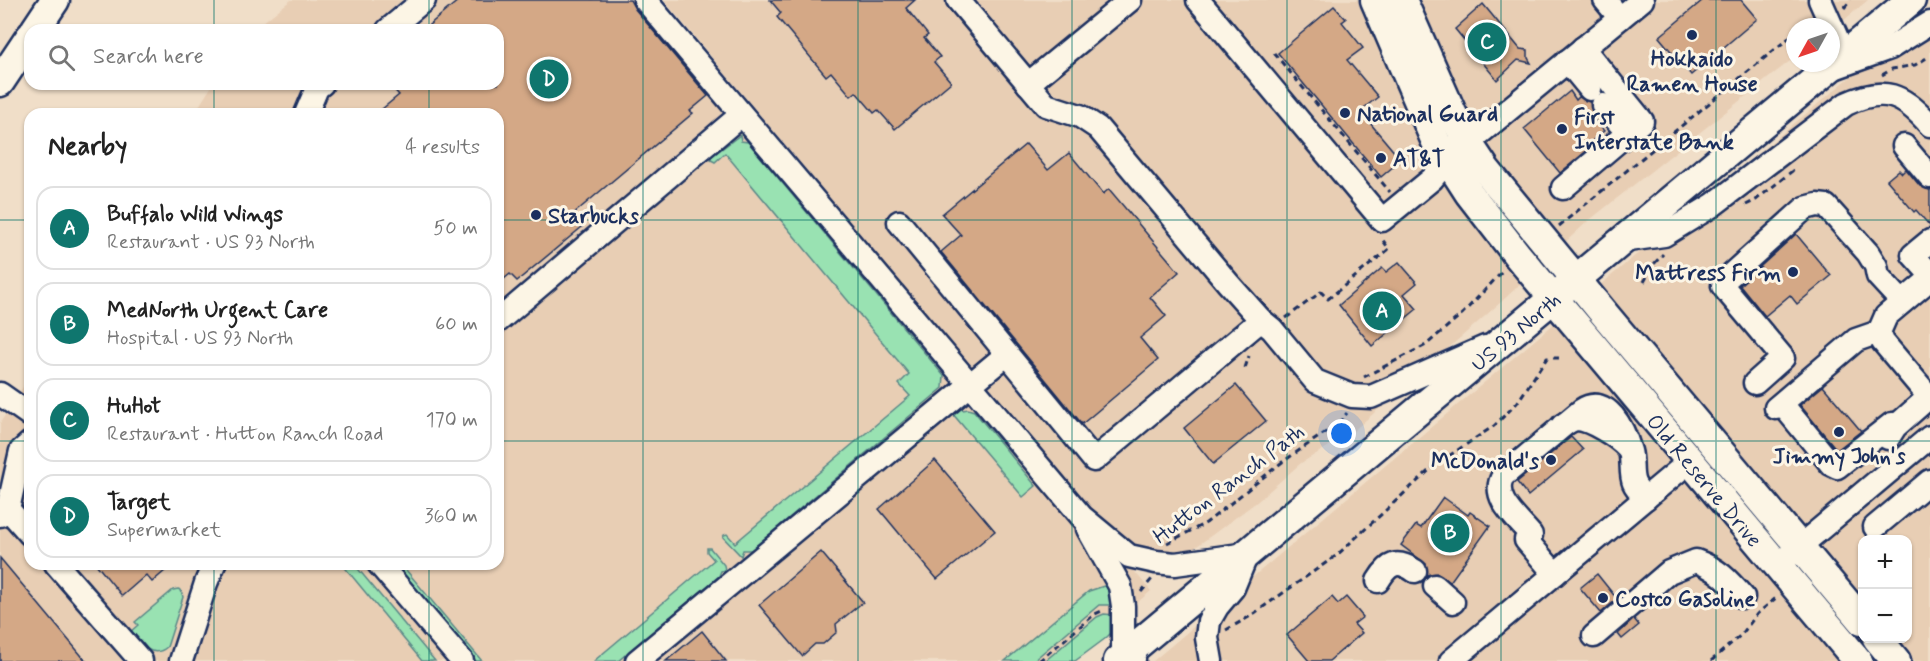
<!DOCTYPE html>
<meta charset="utf-8">
<style>
:root{--surface:#fff;--page:#f6f6f6;--text:#222;--muted:#767676;--line:#e0e0e0;--accent:#0f766e}
body{margin:0;font-family:Mynerve,sans-serif;background:var(--page);color:var(--text)}
.controls{position:absolute;right:18px;bottom:18px;display:grid;overflow:hidden;border-radius:12px;box-shadow:0 2px 4px #0004}
.controls button{width:54px;height:54px;display:grid;place-items:center;padding:0;border:0;border-bottom:2px solid var(--line);background:var(--surface);color:var(--text);font:30px sans-serif}
.compass{position:absolute;left:1786px;top:18px;width:54px;height:54px;border-radius:50%;background:var(--surface);box-shadow:0 2px 4px #0004;rotate:230deg}
.you{position:absolute;left:1342px;top:434px;width:21px;height:21px;margin:-15px;border:4px solid #fff;border-radius:50%;background:#1a73e8;box-shadow:0 0 0 9px #1a73e833}
.badge{display:grid;place-items:center;width:39px;height:39px;border-radius:50%;background:var(--accent);color:#fff;font-size:20px;font-weight:700}
.pin{position:absolute;translate:-50% -50%;border:3px solid #fff;box-shadow:0 2px 6px #0006}
.list{margin:0;padding:0;list-style:none}
h2{display:flex;justify-content:space-between;align-items:center;height:78px;margin:0;padding:0 24px;font-size:26px}
h2 small{font-size:20px;font-weight:400;color:var(--muted)}
.list li{display:grid;grid-template-columns:39px 1fr auto;gap:18px;align-items:center;box-sizing:border-box;height:84px;margin:0 12px 12px;padding:0 12px;border:2px solid var(--line);border-radius:18px}
.list b{display:block;font-size:22px;white-space:nowrap}
.list p{margin:0;font-size:20px;white-space:nowrap;color:var(--muted)}
.list em{font-size:20px;font-style:normal;color:var(--muted)}
.icon{flex:none;width:33px;height:33px;fill:none;stroke:currentColor;stroke-width:2;stroke-linecap:round;stroke-linejoin:round}
.map{position:relative;flex:none;width:1930px;height:661px;overflow:hidden}
.search{position:absolute;background:var(--surface);box-shadow:0 2px 4px #0004;left:24px;top:24px;width:480px;height:66px;display:flex;align-items:center;gap:15px;box-sizing:border-box;padding:0 21px;border-radius:18px;color:var(--muted);font-size:22px}
.panel{position:absolute;background:var(--surface);box-shadow:0 2px 4px #0004;left:24px;top:108px;width:480px;height:462px;border-radius:18px}
.map>svg:first-child{display:block}
</style>
<div class="map">
<svg width="1930" height="661" viewBox="0 0 1930 661">
<rect width="100%" height="100%" fill="#f0dec8"/>
<filter id="ink" filterUnits="userSpaceOnUse"><feTurbulence type="fractalNoise" baseFrequency=".0167" numOctaves="2"/><feDisplacementMap in="SourceGraphic" scale="12" xChannelSelector="R" yChannelSelector="G"/><feConvolveMatrix kernelMatrix="1 2 1 2 8 2 1 2 1" color-interpolation-filters="sRGB"/></filter>
<g filter="url(#ink)">
<g fill="#e8ceb4" fill-rule="evenodd">
<polygon points="291,0 653,0 1151,591 1067,661 0,661 0,423 30,376 30,564 498,564 498,114 194,114 213,84 498,84 498,30 253,30"/>
<polygon points="664,0 1868,0 1837,26 1795,27 1795,57 1587,222 1500,303 1351,433 1301,463 1258,501 1193,549 1178,555 1164,557 1128,544 1094,515"/>
<path d="M1930 11V661H1153L1655 239ZM1862 540H1908V638H1862Z"/>
</g>
<g fill="#99e2b2" stroke="#5a8888" stroke-width="1.5">
<polygon points="740,135 741,141 748,142 944,376 943,388 751,550 743,550 741,556 723,537 724,535 727,534 735,543 910,396 899,384 909,374 725,153 715,162 711,160 711,157"/>
<polygon points="960,406 963,410 968,409 974,411 1036,486 1023,497 952,413"/>
<polygon points="707,548 710,548 724,565 725,570 721,571 719,576 618,661 594,661 714,560 707,552"/>
<polygon points="342,564 354,564 435,661 422,661"/>
<polygon points="390,564 401,564 482,661 476,661 444,628"/>
<polygon points="1107,585 1112,605 1099,605 1033,661 1005,661 1089,591"/>
<path d="M178 589 181 590 183 597 167 647C152 660 139 643 130 632L138 625 135 622 173 590Z"/>
<polygon points="1104,614 1114,615 1114,630 1106,638 1075,661 1045,661 1097,617"/>
</g>
<g fill="#d4a886" stroke="#1b2f5e" stroke-width="1.5">
<polygon points="459,0 630,0 635,9 708,96 690,111 693,113 572,215 582,227 517,281 510,274 498,284 498,114 376,114 399,95 389,84 498,84 498,30 423,30"/>
<polygon points="770,0 915,0 906,8 928,35 924,38 940,57 934,62 951,82 895,129 878,110 874,113 856,92 851,96 831,72 826,76 777,17 781,13"/>
<polygon points="1703,0 1741,0 1757,19 1691,75 1659,37"/>
<polygon points="1483,4 1520,49 1528,50 1528,58 1531,63 1518,60 1497,80 1455,29"/>
<polygon points="1334,6 1346,19 1342,22 1363,48 1347,60 1378,97 1360,111 1401,160 1381,177 1278,53"/>
<polygon points="1570,91 1576,100 1579,97 1590,102 1593,113 1590,115 1604,131 1593,140 1596,143 1560,173 1524,129"/>
<polygon points="1026,144 1048,170 1069,153 1103,194 1109,189 1179,272 1150,297 1166,316 1140,338 1158,360 1082,424 941,252 961,235 942,214"/>
<polygon points="1906,169 1920,186 1930,190 1930,226 1916,210 1914,212 1887,180 1899,170 1902,173"/>
<polygon points="1796,234 1831,276 1797,304 1790,295 1765,316 1740,285"/>
<polygon points="1399,262 1417,283 1404,294 1417,309 1372,346 1339,305 1382,268 1386,272"/>
<polygon points="1236,385 1266,421 1213,464 1184,428"/>
<polygon points="1823,386 1861,431 1837,450 1800,405"/>
<polygon points="1571,437 1583,450 1528,496 1517,482"/>
<polygon points="935,460 995,531 937,579 879,509"/>
<polygon points="1443,497 1468,515 1470,512 1490,526 1450,582 1438,573 1427,575 1426,564 1401,545 1416,525 1421,528"/>
<polygon points="821,552 863,602 836,624 837,632 823,644 815,644 802,656 759,605"/>
<polygon points="0,558 86,661 0,661"/>
<polygon points="96,564 173,564 152,582 146,575 122,596"/>
<polygon points="1597,574 1617,599 1601,613 1580,588"/>
<polygon points="1332,597 1338,604 1346,597 1363,617 1354,624 1362,633 1329,661 1309,661 1287,635"/>
<polygon points="1634,619 1639,625 1622,639 1618,634"/>
<polygon points="702,631 726,661 666,661"/>
</g>
<g fill="none" stroke-linecap="round" stroke-linejoin="round">
<g stroke="#1b2f5e" stroke-width="27">
<g id="minor">
<polyline points="645,0 1082,517 1129,556 1156,562 1175,564 1247,554"/>
<polyline points="958,0 1046,105 1080,116 1098,128 1228,283 1261,320 1272,329 1315,381 1352,396 1371,397 1485,347"/>
<polyline points="1198,0 1382,220 1432,179 1447,161"/>
<polyline points="1605,0 1620,18"/>
<polyline points="1820,0 1844,54"/>
<polyline points="388,30 424,0"/>
<polyline points="1567,61 1590,89"/>
<polyline points="1837,67 1890,48 1930,23"/>
<polyline points="1028,84 1130,0"/>
<polyline points="1603,105 1628,133"/>
<polyline points="306,114 317,88 322,84"/>
<polyline points="1468,143 1642,0"/>
<polyline points="1904,146 1930,177"/>
<polyline points="1563,188 1642,121 1583,48"/>
<polyline points="899,222 1094,460 1261,320"/>
<path d="M1621 241 1664 235 1713 205 1846 104C1884 86 1903 94 1930 125"/>
<polyline points="1930,241 1913,255 1930,274"/>
<polyline points="1930,279 1886,316 1879,332 1883,342 1930,398"/>
<polyline points="498,321 741,115"/>
<polyline points="1755,383 1783,358 1726,290 1723,286 1724,281 1805,208 1817,205 1826,206 1868,253 1876,266 1878,276 1902,302"/>
<polyline points="0,394 30,415"/>
<polyline points="1782,404 1831,464 1837,467 1892,424"/>
<polyline points="1776,408 1856,340 1879,332"/>
<path d="M1563 425C1567 423 1571 420 1576 419 1590 419 1618 437 1627 447"/>
<polyline points="1888,438 1895,427 1929,397"/>
<polyline points="8,509 21,451 30,443"/>
<polyline points="0,515 8,509 30,534"/>
<polyline points="1875,527 1930,481"/>
<polyline points="1088,529 1120,586 1123,606 1123,657 1134,659"/>
<polyline points="1787,557 1930,437"/>
<polyline points="56,564 141,661"/>
<polyline points="379,564 462,661"/>
<path d="M1555 574 1526 540 1531 535C1518 519 1490 498 1503 476L1582 410C1607 393 1624 430 1630 451 1633 461 1630 474 1634 483 1636 488 1642 494 1646 498"/>
<path d="M1378 581C1389 563 1397 559 1415 571"/>
<polyline points="1435,586 1453,602"/>
<path d="M1594 636 1669 572 1696 561C1718 569 1727 579 1743 597"/>
<polyline points="181,661 206,583 214,564"/>
<polyline points="637,661 1006,355"/>
<polyline points="1211,661 1207,638 1209,621 1217,607 1233,588 1247,554"/>
<polyline points="1451,661 1690,461"/>
</g>
</g>
<g stroke="#1b2f5e" stroke-width="33">
<g id="major">
<polyline points="1375,0 1436,142 1469,193 1518,256 1858,661"/>
<polyline points="1402,0 1452,113 1468,143 1486,170 1606,316 1862,621"/>
<polyline points="35,30 55,0"/>
<polyline points="0,82 30,37"/>
<polyline points="1877,638 1896,661"/>
<polyline points="1118,661 1911,0"/>
</g>
</g>
<g stroke="#1b2f5e" stroke-width="3" stroke-dasharray="6 4.5" stroke-linecap="butt">
<polyline points="1844,8 1851,0"/>
<polyline points="1804,27 1811,22"/>
<polyline points="1274,53 1390,192"/>
<polyline points="1882,75 1892,69 1915,65 1930,56"/>
<polyline points="1746,205 1756,200 1796,168"/>
<polyline points="1559,226 1795,33"/>
<polyline points="1644,282 1653,265 1663,254"/>
<polyline points="1286,318 1321,292 1328,299 1389,249 1382,239"/>
<polyline points="1245,368 1249,356"/>
<polyline points="1364,377 1426,345 1463,313 1503,271"/>
<polyline points="1167,543 1206,523 1281,463 1339,423 1347,413"/>
<polyline points="1141,592 1152,579"/>
<polyline points="1226,630 1249,617 1337,555 1435,465 1494,426 1517,403 1547,358 1559,358"/>
<polyline points="1039,661 1095,614 1104,610"/>
<polyline points="1711,661 1742,634 1757,614 1777,597"/>
</g>
<use href="#minor" stroke="#fcf5e5" stroke-width="22"/>
<use href="#major" stroke="#fcf5e5" stroke-width="28"/>
</g>
</g>
<path fill="none" stroke="#0f766e" stroke-width="1.5" stroke-opacity="0.55" d="M214 0V30M429 0V30M643 0V661M858 0V661M1072 0V661M1287 0V661M1501 0V661M1716 0V661M214 84V114M429 84V114M0 220H30M498 220H1930M0 441H30M498 441H1930M214 564V661M429 564V661"/>
<g fill="#1b2f5e" stroke="#fcf5e5" stroke-width="2">
<circle cx="1692" cy="35" r="6"/>
<circle cx="1345" cy="113" r="6"/>
<circle cx="1562" cy="129" r="6"/>
<circle cx="1381" cy="158" r="6"/>
<circle cx="536" cy="215" r="6"/>
<circle cx="1793" cy="272" r="6"/>
<circle cx="1839" cy="432" r="6"/>
<circle cx="1551" cy="460" r="6"/>
<circle cx="1603" cy="598" r="6"/>
</g>
<g text-anchor="middle" stroke-width="6" stroke-linejoin="round" paint-order="stroke">
<g font-size="22" font-weight="bold" fill="#1b2f5e" stroke="#fcf5e5" text-anchor="start">
<text x="1692" y="66" text-anchor="middle">Hokkaido<tspan x="1692" dy="25">Ramen House</tspan></text>
<text x="1357" y="121">National Guard</text>
<text x="1574" y="124">First<tspan x="1574" dy="25">Interstate Bank</tspan></text>
<text x="1393" y="166">AT&amp;T</text>
<text x="548" y="223">Starbucks</text>
<text x="1781" y="280" text-anchor="end">Mattress Firm</text>
<text x="1839" y="463" text-anchor="middle">Jimmy John's</text>
<text x="1539" y="468" text-anchor="end">McDonald's</text>
<text x="1615" y="606">Costco Gasoline</text>
</g>
<g font-size="22" fill="#1b2f5e" stroke="#fcf5e5">
<text transform="translate(1515 331) rotate(-40)" y="8">US 93 North</text>
<text transform="translate(1705 480) rotate(50)" y="8">Old Reserve Drive</text>
<text transform="translate(1228 483) rotate(-37)" y="8">Hutton Ranch Path</text>
</g>
</g>
</svg>
<div class="controls">
<button>+</button>
<button>−</button>
</div>
<svg class="compass" viewBox="-18 -18 36 36"><path d="M0-13l5 13h-10z" fill="#e53935"/><path d="M0 13l5-13h-10z" fill="#767676"/></svg>
<div class="you"></div>
<div class="pin badge" style="left:1382px;top:311px">A</div>
<div class="pin badge" style="left:1450px;top:533px">B</div>
<div class="pin badge" style="left:1487px;top:42px">C</div>
<div class="pin badge" style="left:549px;top:79px">D</div>
<div class="search"><svg class="icon" aria-label="search" viewBox="0 0 24 24"><circle cx="10" cy="10" r="6"/><path d="M15 15l6 6"/></svg>Search here</div>
<section class="panel">
<h2>Nearby<small>4 results</small></h2>
<ul class="list">
<li><span class="badge">A</span><div><b>Buffalo Wild Wings</b><p>Restaurant · US 93 North</p></div><em>50 m</em></li>
<li><span class="badge">B</span><div><b>MedNorth Urgent Care</b><p>Hospital · US 93 North</p></div><em>60 m</em></li>
<li><span class="badge">C</span><div><b>HuHot</b><p>Restaurant · Hutton Ranch Road</p></div><em>170 m</em></li>
<li><span class="badge">D</span><div><b>Target</b><p>Supermarket</p></div><em>360 m</em></li>
</ul>
</section>
</div>
